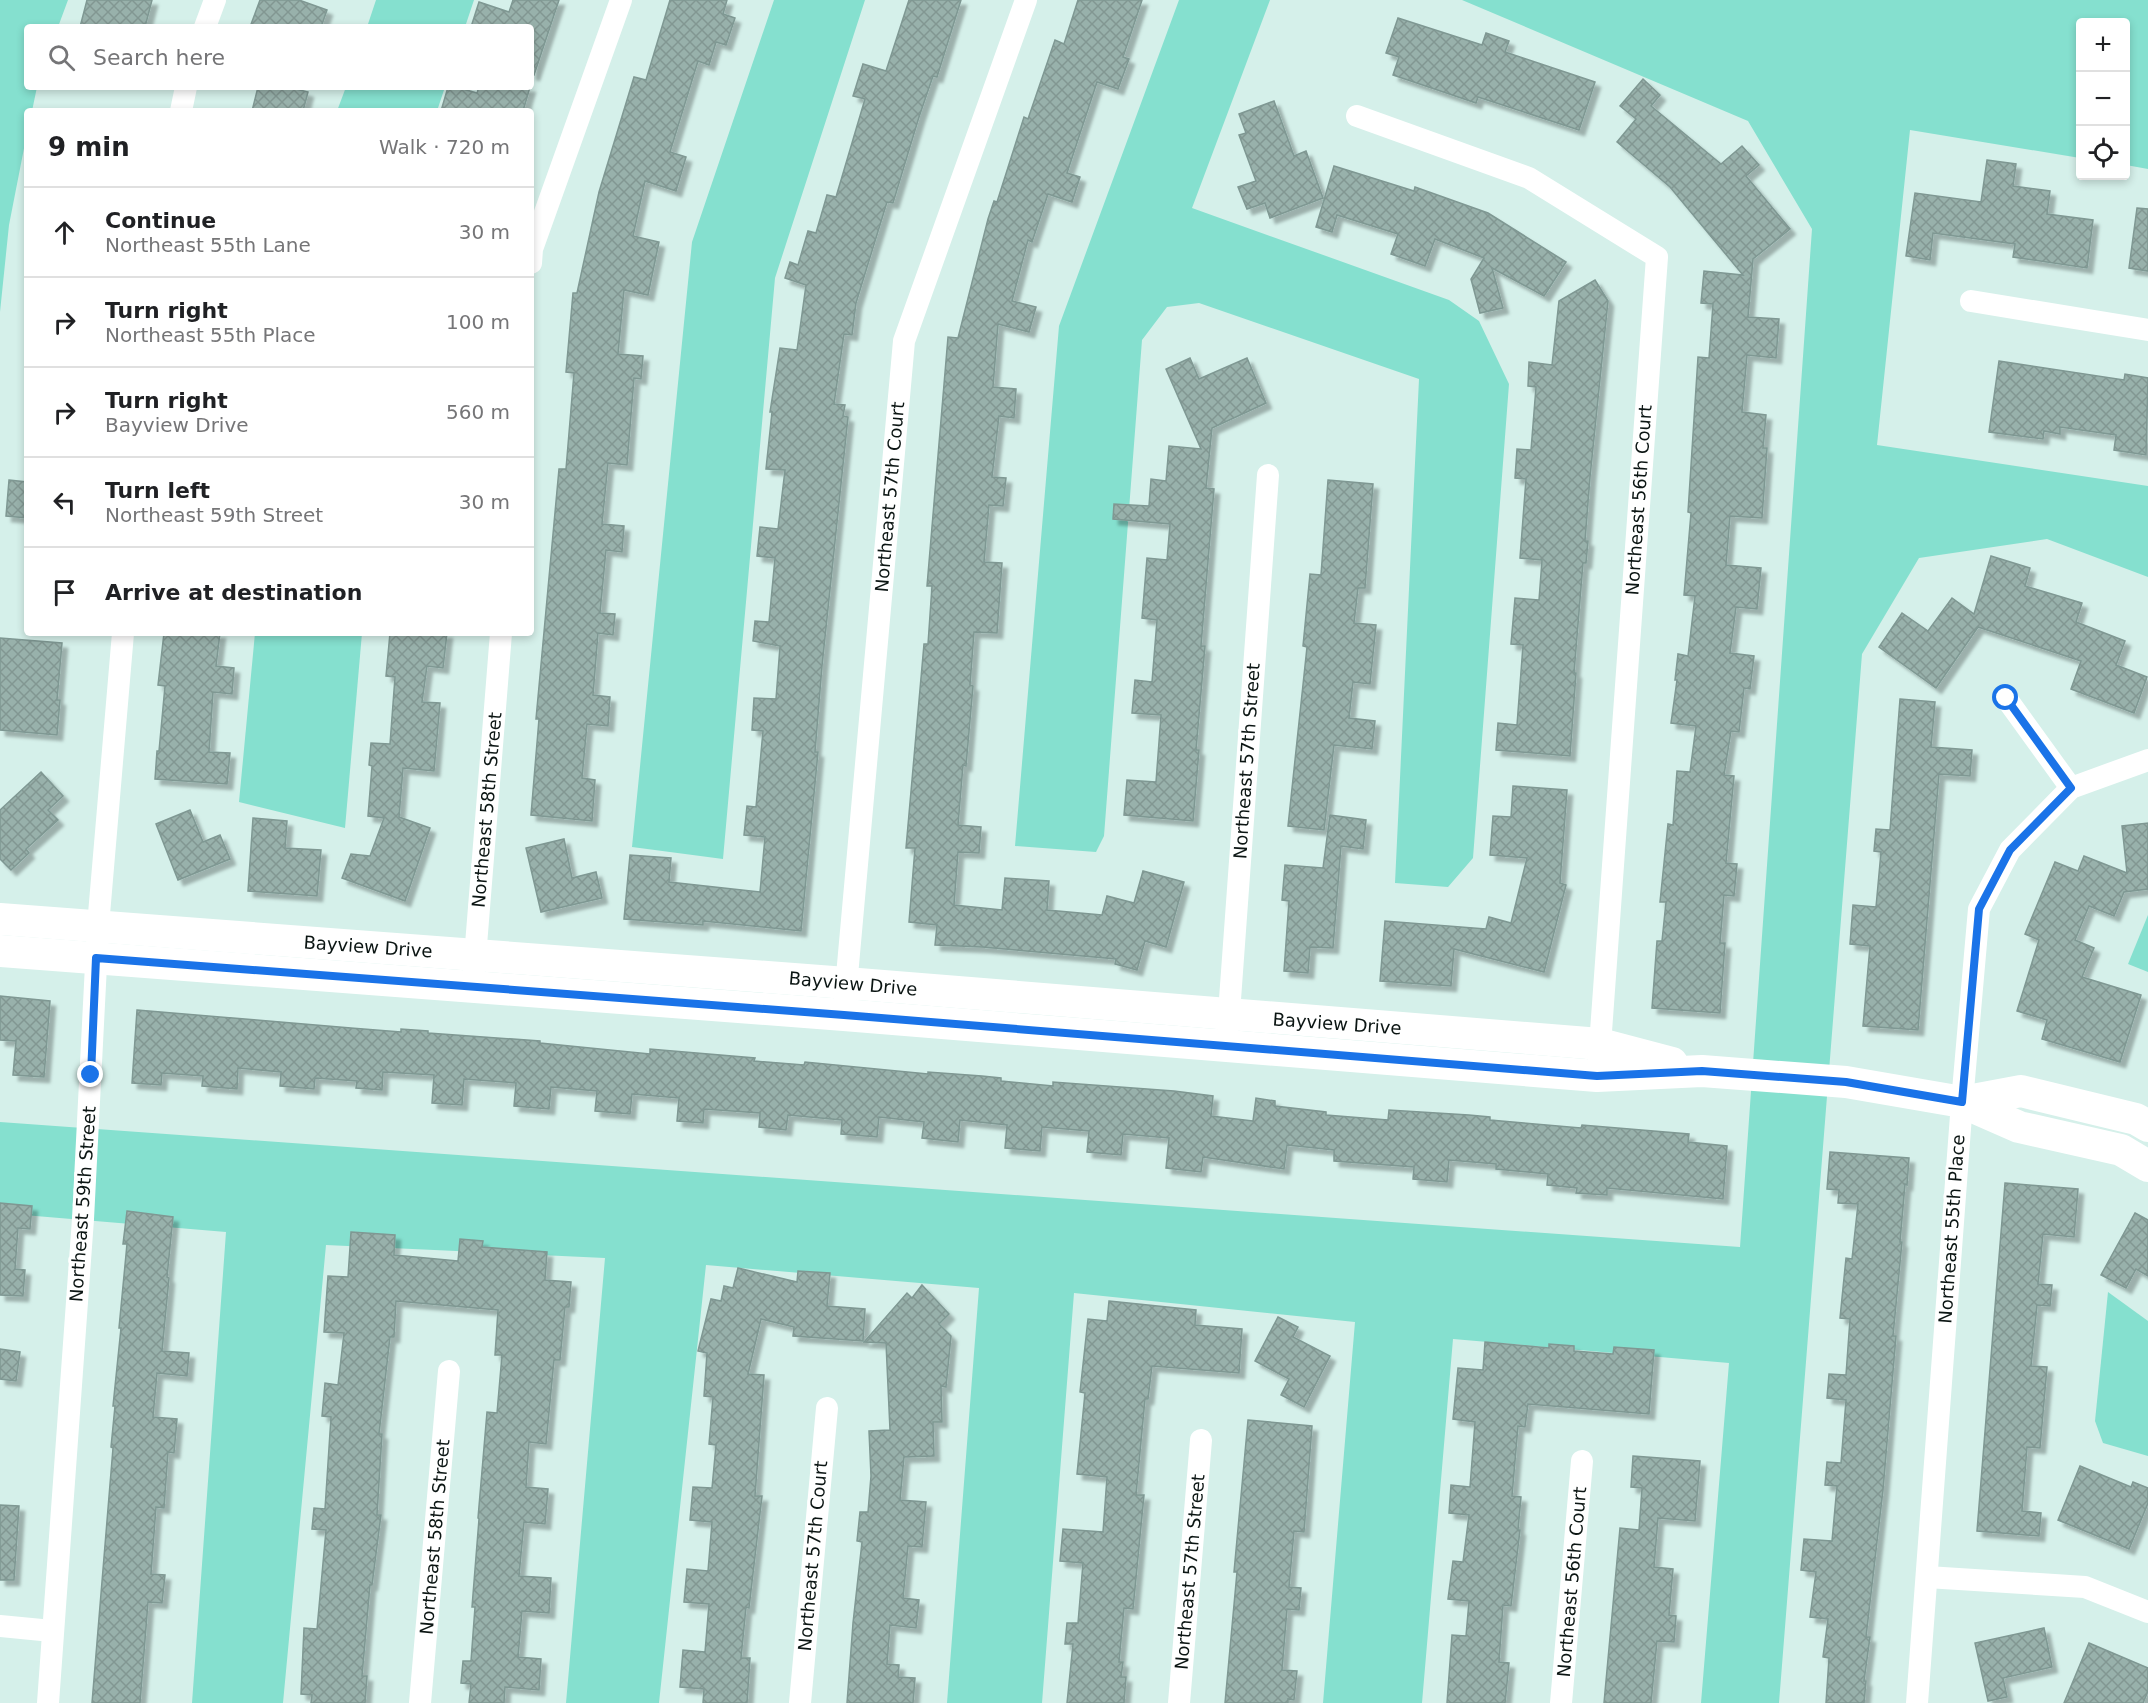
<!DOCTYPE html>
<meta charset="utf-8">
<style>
:root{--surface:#fff;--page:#f2f2f2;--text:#202124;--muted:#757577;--line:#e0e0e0}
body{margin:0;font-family:"DejaVu Sans",sans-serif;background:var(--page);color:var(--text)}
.controls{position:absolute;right:18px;top:18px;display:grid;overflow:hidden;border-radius:6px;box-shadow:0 3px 9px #0003}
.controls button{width:54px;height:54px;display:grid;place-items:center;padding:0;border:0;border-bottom:2px solid var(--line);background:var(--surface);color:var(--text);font:30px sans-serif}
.stop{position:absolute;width:18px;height:18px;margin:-14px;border:4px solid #1a73e8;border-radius:50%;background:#fff}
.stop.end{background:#1a73e8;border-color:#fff;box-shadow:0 2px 6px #0008}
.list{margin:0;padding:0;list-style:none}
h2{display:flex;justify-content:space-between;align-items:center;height:78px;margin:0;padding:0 24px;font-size:26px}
h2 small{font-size:20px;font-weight:400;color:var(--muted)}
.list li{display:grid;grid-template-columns:39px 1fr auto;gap:18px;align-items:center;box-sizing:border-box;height:90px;padding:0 24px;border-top:2px solid var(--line)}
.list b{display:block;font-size:22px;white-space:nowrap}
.list p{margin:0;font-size:20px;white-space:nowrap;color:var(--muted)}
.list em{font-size:20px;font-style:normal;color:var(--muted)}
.icon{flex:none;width:33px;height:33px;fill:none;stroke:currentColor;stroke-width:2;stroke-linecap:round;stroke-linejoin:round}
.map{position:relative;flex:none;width:2148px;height:1703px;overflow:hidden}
.search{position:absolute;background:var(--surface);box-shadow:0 3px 9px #0003;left:24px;top:24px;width:510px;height:66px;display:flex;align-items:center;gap:15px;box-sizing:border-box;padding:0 21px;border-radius:6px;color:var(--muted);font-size:22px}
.panel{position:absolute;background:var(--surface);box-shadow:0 3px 9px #0003;left:24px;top:108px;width:510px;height:528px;border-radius:6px}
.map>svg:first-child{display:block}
</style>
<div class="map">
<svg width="2148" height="1703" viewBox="0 0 2148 1703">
<defs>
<pattern id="building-cross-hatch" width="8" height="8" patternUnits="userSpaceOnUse" patternTransform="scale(1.5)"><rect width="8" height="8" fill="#98b1ab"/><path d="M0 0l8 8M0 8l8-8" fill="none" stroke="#829792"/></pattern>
<filter id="shadow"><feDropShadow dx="5.5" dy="5.5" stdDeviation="1.5" flood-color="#0004"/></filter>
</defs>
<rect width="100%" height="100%" fill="#d5f0ea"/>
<g fill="#85e0cf">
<polygon points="0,0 68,0 58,27 27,27 27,87 37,87 32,111 27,111 27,133 9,225 0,312"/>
<polygon points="376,0 474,0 465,27 367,27"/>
<polygon points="774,0 865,0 775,278 723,859 632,847 692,242"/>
<polygon points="1179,0 1270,0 1192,208 1449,300 1479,321 1509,384 1473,858 1448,887 1395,883 1419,379 1199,303 1167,307 1142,340 1104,836 1096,852 1015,846 1059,326"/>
<polygon points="1462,0 2148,0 2148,169 2126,165 2126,22 2080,22 2080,158 1910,130 1877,445 2148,486 2148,577 2047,539 1919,558 1862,654 1779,1703 1701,1703 1729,1363 1453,1339 1422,1703 1323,1703 1355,1322 1074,1293 1042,1703 947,1703 979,1288 706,1265 659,1703 566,1703 605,1258 326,1245 283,1703 192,1703 226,1232 0,1213 0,1122 1740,1247 1812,229 1748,121"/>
<polygon points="346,87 445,87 437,111 337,111"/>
<polygon points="255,633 362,633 345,828 239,802"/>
<polygon points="2148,915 2148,972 2128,964"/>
<polygon points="2108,1292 2148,1321 2148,1456 2103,1443 2095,1421"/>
</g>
<g fill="url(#building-cross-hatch)" stroke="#7f9893" stroke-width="1.5" filter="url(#shadow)">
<polygon points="87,0 152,0 145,27 80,27"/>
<polygon points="260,0 299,0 327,10 321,27 250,27"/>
<polygon points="513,0 559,0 534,75 531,74 531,27 471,27 479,2 509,12"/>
<polygon points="670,0 727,0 723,14 735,18 726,45 716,42 709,65 698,61 670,152 686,157 676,191 645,181 633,236 659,242 648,295 624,290 618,354 643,356 641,379 634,378 627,465 608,463 602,524 624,526 622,552 606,550 600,613 615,614 613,635 598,633 593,695 610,697 608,726 587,724 582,778 595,780 592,821 531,815 539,719 536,719 559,469 566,469 574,373 566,372 573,293 577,293 599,192 634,77 646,80"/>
<polygon points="909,0 961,0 937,77 933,76 919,117 893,203 887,202 856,303 852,335 844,334 834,404 845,405 843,416 848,417 822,666 815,752 818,752 801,931 703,921 703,925 624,919 630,855 671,858 669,882 760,892 765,837 744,835 747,806 756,807 763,731 752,730 754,698 776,699 780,646 753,641 755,621 769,622 775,558 757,556 760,527 778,529 785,470 766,469 772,412 770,412 780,348 797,350 806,285 785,278 790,262 798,265 808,231 816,233 827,195 836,197 865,99 853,96 863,64 886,71"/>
<polygon points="1078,0 1142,0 1123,57 1129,59 1118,89 1097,82 1067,173 1080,177 1072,202 1048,194 1032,242 1028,240 1012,301 1036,307 1029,332 998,324 993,387 1016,389 1014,418 999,416 992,477 1006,478 1003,506 989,505 984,562 1002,563 997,633 974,632 970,685 973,686 966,766 963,765 958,825 981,827 979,853 958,852 954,905 1002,910 1005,878 1049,881 1047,910 1102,915 1107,896 1134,903 1143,871 1184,882 1166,947 1145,941 1137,970 1115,964 1116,959 982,947 935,945 937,925 909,922 915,848 906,848 924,644 928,644 932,586 927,586 948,337 958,338 988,219 994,201 997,202 1024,117 1028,119 1055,40 1064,44"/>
<polygon points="1398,18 1482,45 1486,33 1509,41 1505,52 1595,82 1579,130 1478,97 1476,103 1393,75 1399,57 1386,53"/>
<polygon points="1643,79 1660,95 1651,106 1721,164 1742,146 1759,165 1746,176 1790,229 1753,259 1748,317 1779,319 1776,358 1747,355 1742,412 1766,415 1763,448 1767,448 1762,518 1730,516 1726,565 1761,568 1757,609 1736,607 1730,653 1754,656 1750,689 1744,688 1739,732 1731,731 1724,775 1734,776 1726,863 1737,864 1734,896 1724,895 1720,943 1725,943 1720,1013 1652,1008 1657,941 1662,941 1666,902 1660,902 1668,824 1673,825 1677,771 1690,772 1696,726 1671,723 1677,680 1675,680 1678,654 1688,656 1695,596 1684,595 1691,513 1688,512 1698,357 1709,358 1713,304 1701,303 1704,271 1743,275 1670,187 1617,142 1636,119 1620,106"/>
<polygon points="258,87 288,87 308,92 303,111 252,111"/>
<polygon points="448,87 456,87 477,93 479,87 530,87 523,111 441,111"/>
<polygon points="1274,101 1294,156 1306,151 1323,198 1270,218 1265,203 1247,209 1238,187 1256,181 1239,135 1246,133 1239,114"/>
<polygon points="1987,160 2016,164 2013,186 2050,191 2047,214 2093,220 2087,268 2013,257 2015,244 1933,233 1930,260 1906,256 1915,193 1981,202"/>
<polygon points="1334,166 1414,191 1415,187 1488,213 1566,262 1544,296 1492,268 1503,308 1480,313 1471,279 1484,258 1435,239 1425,266 1391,254 1398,234 1337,215 1332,232 1316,227"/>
<polygon points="2137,208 2148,209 2148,271 2129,268"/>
<polygon points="1595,280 1608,301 1590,477 1585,541 1588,541 1586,563 1583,563 1574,673 1576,673 1570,756 1496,750 1498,723 1517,725 1523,645 1511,644 1515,598 1539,600 1542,560 1520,558 1526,479 1515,478 1517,449 1531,450 1536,387 1528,386 1529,362 1552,365 1559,301"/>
<polygon points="1190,358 1199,379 1247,358 1266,403 1212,428 1206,488 1214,489 1201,646 1205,646 1196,750 1199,750 1193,821 1124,815 1127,780 1156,782 1161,715 1132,713 1135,680 1152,682 1157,620 1142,618 1147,558 1167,560 1170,524 1113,519 1114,504 1149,506 1151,479 1166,481 1169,446 1201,449 1166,369"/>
<polygon points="1999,361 2124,380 2125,374 2148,378 2146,455 2114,450 2116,435 2060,427 2060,434 2044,431 2043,439 1989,432"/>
<polygon points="9,480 27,482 27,518 6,516"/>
<polygon points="1328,480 1373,484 1365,588 1358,588 1354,623 1376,625 1370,684 1353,682 1349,718 1375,721 1372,749 1334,745 1324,830 1288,826 1307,647 1303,646 1310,574 1321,575"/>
<polygon points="1991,556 2030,568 2025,586 2082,603 2076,622 2125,641 2116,665 2147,677 2134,713 2071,689 2081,661 1978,627 1936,688 1879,647 1902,613 1928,631 1952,598 1974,614"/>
<polygon points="164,633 220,633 216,666 234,668 232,694 213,692 209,752 230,753 227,784 155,779 157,751 159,751 165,686 158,685"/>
<polygon points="390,633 447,633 443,668 427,666 422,702 440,703 434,771 403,768 399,817 430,828 405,901 342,878 351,854 370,856 384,818 368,816 372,766 369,765 371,743 390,744 395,677 386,676"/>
<polygon points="0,638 62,643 57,700 60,700 57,735 0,730"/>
<polygon points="1900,699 1935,702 1931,747 1972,750 1970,776 1939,774 1918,1030 1863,1026 1870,946 1850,944 1853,905 1876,907 1881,852 1874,851 1876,829 1890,830"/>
<polygon points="41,772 63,796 48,810 58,820 26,849 29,853 11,870 0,859 0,810"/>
<polygon points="1513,786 1567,790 1560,883 1566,885 1544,972 1454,949 1451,986 1380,981 1385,921 1486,929 1489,917 1511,923 1527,858 1490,855 1493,816 1511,817"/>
<polygon points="190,810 203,842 220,835 230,859 178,880 156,824"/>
<polygon points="1330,815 1366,820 1363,849 1341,846 1333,948 1310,947 1308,973 1284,971 1289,901 1282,900 1285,865 1323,868"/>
<polygon points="253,818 287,821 285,848 321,850 317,896 248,891"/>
<polygon points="2148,823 2148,889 2124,892 2114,916 2089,906 2075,940 2094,948 2082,977 2141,995 2120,1062 2042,1039 2047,1020 2017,1011 2039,940 2025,934 2055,862 2078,871 2084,856 2127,873 2122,826"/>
<polygon points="564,839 572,878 596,872 602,898 541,912 526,848"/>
<polygon points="0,996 50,1001 44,1077 13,1075 16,1041 0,1040"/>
<polygon points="137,1010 351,1028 401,1032 401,1029 428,1031 428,1033 540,1041 540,1043 650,1054 650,1049 755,1058 754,1061 804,1065 805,1062 928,1074 928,1072 982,1076 1001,1078 1001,1081 1053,1086 1053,1082 1174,1091 1213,1096 1211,1116 1253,1121 1256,1098 1275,1101 1275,1106 1326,1112 1326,1115 1388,1120 1389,1110 1469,1115 1490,1117 1490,1120 1581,1128 1582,1125 1689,1134 1688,1142 1727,1146 1723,1199 1607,1188 1607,1195 1576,1193 1577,1188 1547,1185 1548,1174 1496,1169 1496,1164 1449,1160 1447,1182 1413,1179 1414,1167 1334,1161 1334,1150 1287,1145 1284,1169 1203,1157 1201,1172 1166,1168 1169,1138 1123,1134 1121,1155 1087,1152 1089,1131 1042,1127 1040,1151 1005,1148 1007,1125 960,1120 958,1142 922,1138 924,1122 879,1117 877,1137 841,1134 842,1120 788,1115 786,1130 759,1127 760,1113 704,1109 703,1123 677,1121 679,1098 632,1094 630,1114 595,1111 597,1091 551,1087 549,1109 514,1106 516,1083 464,1079 462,1105 432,1103 434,1075 383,1072 382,1090 356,1088 357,1081 315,1078 314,1089 280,1086 281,1072 238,1068 237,1089 202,1086 203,1076 162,1073 161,1085 132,1083"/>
<polygon points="1830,1152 1909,1158 1907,1185 1905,1184 1900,1242 1902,1242 1893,1336 1896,1336 1883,1490 1866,1637 1870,1637 1864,1681 1866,1681 1864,1703 1826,1703 1829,1658 1823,1657 1828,1619 1810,1617 1816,1572 1801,1570 1804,1539 1832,1541 1837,1486 1825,1485 1827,1462 1841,1463 1846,1400 1827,1398 1829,1374 1846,1375 1850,1319 1840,1318 1846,1258 1852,1259 1858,1204 1838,1203 1839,1190 1827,1189"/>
<polygon points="2005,1183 2078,1189 2074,1237 2043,1234 2038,1284 2052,1285 2050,1306 2037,1305 2031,1366 2047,1367 2040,1448 2027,1447 2022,1511 2041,1513 2039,1536 1977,1531"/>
<polygon points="0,1203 32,1206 30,1229 18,1228 15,1269 25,1270 23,1296 0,1295"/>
<polygon points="127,1211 173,1217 167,1277 169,1278 162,1351 189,1353 187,1376 157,1373 153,1417 177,1419 174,1453 168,1452 164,1508 156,1507 151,1574 165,1575 162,1603 148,1602 140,1703 92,1703 113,1448 111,1447 115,1406 113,1406 121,1328 119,1328 127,1244 123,1244"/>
<polygon points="2135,1213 2148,1220 2148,1276 2136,1269 2126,1288 2101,1275"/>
<polygon points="351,1232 395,1235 394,1255 458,1261 460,1239 483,1241 482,1247 547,1252 545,1280 571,1282 569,1307 565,1307 560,1360 554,1360 546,1444 529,1442 526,1487 548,1489 545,1524 524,1522 519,1576 551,1578 549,1613 522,1611 518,1657 541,1659 539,1690 505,1687 504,1703 469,1703 471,1684 461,1683 463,1661 471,1661 475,1607 472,1607 479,1519 478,1518 487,1412 497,1413 502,1355 495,1355 498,1310 396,1301 394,1337 390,1337 379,1434 382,1434 377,1515 381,1515 372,1585 370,1585 362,1676 367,1676 365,1703 311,1703 312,1695 301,1694 304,1628 317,1629 326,1530 312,1529 314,1508 325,1509 331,1417 322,1416 325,1383 338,1385 344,1333 324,1332 328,1276 348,1277"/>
<polygon points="738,1268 797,1282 798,1271 830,1273 827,1306 865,1309 863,1341 793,1336 794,1327 761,1319 748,1374 764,1375 755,1496 762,1496 749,1608 746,1607 741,1658 750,1658 747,1703 703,1703 704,1689 680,1687 683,1650 705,1652 709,1604 684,1602 687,1569 708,1571 712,1522 690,1520 693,1487 712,1488 716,1445 709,1444 713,1397 704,1396 707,1353 698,1351 711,1299 721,1301 724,1286 733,1288"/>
<polygon points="922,1285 949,1314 939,1324 951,1336 946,1387 941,1386 942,1422 933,1422 934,1456 904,1457 900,1500 926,1502 922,1547 908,1546 903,1598 919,1600 916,1628 890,1625 887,1664 899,1665 898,1677 915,1678 913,1703 847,1703 853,1623 862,1542 857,1541 860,1512 868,1512 871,1476 869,1431 890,1430 886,1343 864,1342 907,1293 912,1298"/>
<polygon points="1109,1301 1196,1310 1195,1325 1242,1329 1239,1373 1152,1366 1148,1399 1145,1399 1136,1495 1144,1495 1133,1609 1124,1608 1119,1662 1123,1662 1121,1677 1126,1677 1124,1703 1067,1703 1073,1644 1065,1644 1067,1623 1078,1623 1083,1563 1060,1561 1063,1529 1103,1532 1107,1477 1077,1474 1085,1393 1080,1392 1088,1319 1107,1321"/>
<polygon points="1278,1317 1298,1327 1293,1337 1330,1356 1304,1407 1281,1395 1289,1379 1255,1361"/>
<polygon points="1485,1342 1549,1348 1549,1344 1574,1346 1574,1351 1613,1354 1614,1347 1654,1350 1649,1414 1528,1404 1525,1427 1518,1426 1512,1496 1521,1497 1518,1530 1520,1530 1511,1606 1503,1605 1499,1662 1509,1663 1505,1703 1447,1703 1452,1635 1466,1636 1469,1601 1448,1599 1453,1561 1463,1562 1469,1515 1449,1513 1451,1485 1470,1487 1475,1422 1453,1419 1458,1368 1483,1370"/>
<polygon points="0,1349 20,1352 16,1381 0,1379"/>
<polygon points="1248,1420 1312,1426 1304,1532 1294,1531 1289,1587 1301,1588 1299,1610 1287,1609 1282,1670 1297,1671 1294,1700 1288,1699 1288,1703 1225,1703 1237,1572 1234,1572"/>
<polygon points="1633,1456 1700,1461 1695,1521 1658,1518 1654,1567 1673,1569 1669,1615 1676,1616 1674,1642 1657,1641 1651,1703 1604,1703 1620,1528 1639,1530 1642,1488 1631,1487"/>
<polygon points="2080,1466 2131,1487 2133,1482 2148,1488 2148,1503 2129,1549 2058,1520"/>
<polygon points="0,1505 19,1506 14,1580 0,1580"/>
<polygon points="2044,1628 2052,1667 2003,1678 2007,1697 1988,1701 1975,1643"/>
<polygon points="2089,1643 2148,1668 2148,1691 2143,1703 2064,1703"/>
</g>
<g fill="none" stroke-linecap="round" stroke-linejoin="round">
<g stroke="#fff" stroke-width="22">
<polyline points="205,27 215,0"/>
<polyline points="181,111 186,87"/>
<polyline points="1357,116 1529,178 1657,257 1599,1059"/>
<polyline points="531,263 532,249 621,0"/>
<polyline points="1971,301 2148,330"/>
<polyline points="2006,698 2071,788"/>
<polyline points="474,970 501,633"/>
<polyline points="845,998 904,341 1026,0"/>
<polyline points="1228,1027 1268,475"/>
<polyline points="1927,1577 2085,1587 2148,1612"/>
<polyline points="0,1626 52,1631"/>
<polyline points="48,1703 83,1219 98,926 123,633"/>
<polyline points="420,1703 449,1371"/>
<polyline points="800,1703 827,1408"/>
<polyline points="1179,1703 1201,1440"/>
<polyline points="1561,1703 1582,1461"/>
<polyline points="1917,1703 1962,1102 1979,909 2010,850 2071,788 2148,760"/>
</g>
<g stroke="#fff" stroke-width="32">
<polyline points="0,919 846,983 1600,1044 1672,1063"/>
<polyline points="0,951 844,1015 1597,1076 1702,1071 1846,1082 1962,1102 2019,1127 2121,1150 2148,1166"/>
<polyline points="1962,1102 2021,1091 2136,1119 2148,1126"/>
</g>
</g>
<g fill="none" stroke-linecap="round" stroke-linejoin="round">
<polyline stroke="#1a73e8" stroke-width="8" points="91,1075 96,958 844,1015 1597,1076 1702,1071 1846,1082 1962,1102 1979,909 2010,850 2071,788 2006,698"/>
</g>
<g text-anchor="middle" stroke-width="6" stroke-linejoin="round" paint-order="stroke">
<g font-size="18" fill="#0b1513" stroke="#fff">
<text transform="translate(890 497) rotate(-85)" y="6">Northeast 57th Court</text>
<text transform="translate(1639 500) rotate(-86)" y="6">Northeast 56th Court</text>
<text transform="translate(1247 761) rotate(-86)" y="6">Northeast 57th Street</text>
<text transform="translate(487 810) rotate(-85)" y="6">Northeast 58th Street</text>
<text transform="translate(368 947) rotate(4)" y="6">Bayview Drive</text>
<text transform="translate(853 984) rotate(5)" y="6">Bayview Drive</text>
<text transform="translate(1337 1024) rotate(4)" y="6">Bayview Drive</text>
<text transform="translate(83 1204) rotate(-86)" y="6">Northeast 59th Street</text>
<text transform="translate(1952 1229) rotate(-86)" y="6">Northeast 55th Place</text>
<text transform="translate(435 1537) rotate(-85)" y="6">Northeast 58th Street</text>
<text transform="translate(813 1556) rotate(-85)" y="6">Northeast 57th Court</text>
<text transform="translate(1190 1572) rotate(-85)" y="6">Northeast 57th Street</text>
<text transform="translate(1572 1582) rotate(-85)" y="6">Northeast 56th Court</text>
</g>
</g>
</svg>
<div class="controls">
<button>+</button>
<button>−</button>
<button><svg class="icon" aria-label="locate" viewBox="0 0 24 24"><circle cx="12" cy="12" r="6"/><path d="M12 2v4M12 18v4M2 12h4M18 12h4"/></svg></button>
</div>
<div class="stop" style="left:2006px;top:698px"></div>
<div class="stop end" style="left:91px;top:1075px"></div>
<div class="search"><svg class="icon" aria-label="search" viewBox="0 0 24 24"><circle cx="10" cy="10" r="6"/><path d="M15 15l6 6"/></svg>Search here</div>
<section class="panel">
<h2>9 min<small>Walk · 720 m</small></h2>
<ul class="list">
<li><svg class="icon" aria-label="ahead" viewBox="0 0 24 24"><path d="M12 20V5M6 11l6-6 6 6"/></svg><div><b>Continue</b><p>Northeast 55th Lane</p></div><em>30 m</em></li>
<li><svg class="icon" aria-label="right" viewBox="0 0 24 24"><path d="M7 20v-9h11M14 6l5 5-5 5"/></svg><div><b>Turn right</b><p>Northeast 55th Place</p></div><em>100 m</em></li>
<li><svg class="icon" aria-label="right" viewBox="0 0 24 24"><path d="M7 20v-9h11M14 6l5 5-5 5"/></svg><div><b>Turn right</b><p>Bayview Drive</p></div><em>560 m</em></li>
<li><svg class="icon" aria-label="left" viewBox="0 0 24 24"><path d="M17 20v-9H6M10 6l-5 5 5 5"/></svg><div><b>Turn left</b><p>Northeast 59th Street</p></div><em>30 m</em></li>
<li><svg class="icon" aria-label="arrive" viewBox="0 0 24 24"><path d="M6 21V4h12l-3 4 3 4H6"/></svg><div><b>Arrive at destination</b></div></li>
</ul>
</section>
</div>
